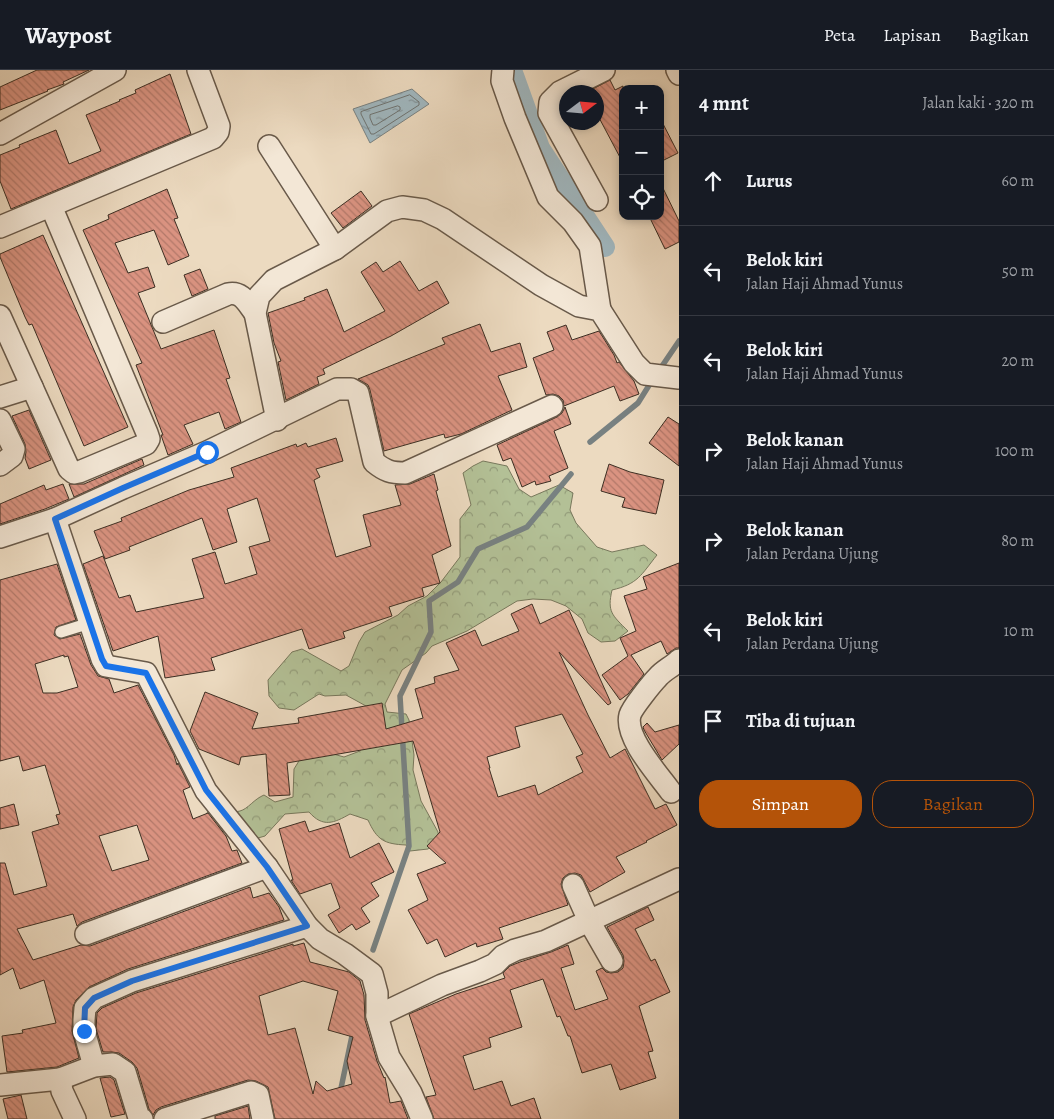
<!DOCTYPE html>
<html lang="id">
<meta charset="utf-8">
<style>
:root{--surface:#171b24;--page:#242831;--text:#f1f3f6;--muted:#9ea1a6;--line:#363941;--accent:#b45309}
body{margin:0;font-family:Alegreya,serif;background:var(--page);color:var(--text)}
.controls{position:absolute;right:15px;top:15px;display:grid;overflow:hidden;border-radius:10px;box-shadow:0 2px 8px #0003}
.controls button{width:45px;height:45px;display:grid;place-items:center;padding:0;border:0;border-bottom:1px solid var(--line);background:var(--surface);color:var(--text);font:25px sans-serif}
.compass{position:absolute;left:559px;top:15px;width:45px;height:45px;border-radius:50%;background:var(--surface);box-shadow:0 2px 8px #0003;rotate:74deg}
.stop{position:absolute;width:15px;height:15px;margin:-11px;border:4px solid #1a73e8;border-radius:50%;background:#fff}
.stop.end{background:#1a73e8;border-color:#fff;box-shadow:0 1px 5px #0008}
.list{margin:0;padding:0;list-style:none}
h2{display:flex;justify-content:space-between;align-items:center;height:65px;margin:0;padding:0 20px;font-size:21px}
h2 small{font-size:16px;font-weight:400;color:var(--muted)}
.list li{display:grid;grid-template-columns:32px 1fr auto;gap:15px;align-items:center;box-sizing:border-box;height:90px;padding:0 20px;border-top:1px solid var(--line)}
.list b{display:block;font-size:19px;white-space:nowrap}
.list p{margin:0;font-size:16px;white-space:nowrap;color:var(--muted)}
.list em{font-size:16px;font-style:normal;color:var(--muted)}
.actions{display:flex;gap:10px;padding:15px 20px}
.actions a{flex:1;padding:11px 0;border:1px solid var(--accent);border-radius:20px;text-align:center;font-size:18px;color:var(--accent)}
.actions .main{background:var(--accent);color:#fff}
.icon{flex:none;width:28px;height:28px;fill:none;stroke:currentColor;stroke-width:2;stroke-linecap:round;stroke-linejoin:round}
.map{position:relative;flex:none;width:679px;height:1049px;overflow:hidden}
header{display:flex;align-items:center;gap:30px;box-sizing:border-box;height:70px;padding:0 25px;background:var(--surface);border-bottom:1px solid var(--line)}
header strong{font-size:24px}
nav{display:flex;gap:28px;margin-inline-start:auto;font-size:18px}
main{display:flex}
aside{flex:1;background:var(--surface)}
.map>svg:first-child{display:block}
</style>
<header>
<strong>Waypost</strong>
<nav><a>Peta</a><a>Lapisan</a><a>Bagikan</a></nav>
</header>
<main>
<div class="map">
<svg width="679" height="1049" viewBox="0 0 679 1049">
<defs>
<pattern id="forest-crowns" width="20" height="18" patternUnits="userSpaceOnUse" patternTransform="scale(1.25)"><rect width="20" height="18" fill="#b3c096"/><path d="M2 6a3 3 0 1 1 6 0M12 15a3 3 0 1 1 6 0" fill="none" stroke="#939c7a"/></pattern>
<pattern id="water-ripples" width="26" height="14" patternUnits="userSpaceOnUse" patternTransform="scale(1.25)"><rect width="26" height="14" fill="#a0b7bf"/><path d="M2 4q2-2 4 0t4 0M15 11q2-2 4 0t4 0" fill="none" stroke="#84959b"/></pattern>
<pattern id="building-back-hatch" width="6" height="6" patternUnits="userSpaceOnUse" patternTransform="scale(1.25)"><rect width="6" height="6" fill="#da9381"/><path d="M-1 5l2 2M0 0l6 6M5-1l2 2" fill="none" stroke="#b27869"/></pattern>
</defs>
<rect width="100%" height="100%" fill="#ecdac0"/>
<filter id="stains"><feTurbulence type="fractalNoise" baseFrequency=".004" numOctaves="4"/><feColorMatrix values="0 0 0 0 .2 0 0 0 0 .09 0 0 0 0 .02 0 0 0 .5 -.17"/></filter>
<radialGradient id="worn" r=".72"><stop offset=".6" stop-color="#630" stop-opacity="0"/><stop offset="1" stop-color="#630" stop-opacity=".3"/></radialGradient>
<path fill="url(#forest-crowns)" stroke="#78785c" d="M483 391 507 396 519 419 531 427 559 415 573 423 570 440 576 453 597 477 612 482 644 475 657 485C641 505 638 514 612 520 607 542 612 545 628 561L615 571 601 572 588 563 582 549 566 536 551 530 533 529 517 531 467 561 432 576 426 583 402 600 385 634 387 642 406 644 409 650 414 685 413 700 421 731 438 762 439 771 428 779 410 781 406 775C384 774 377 770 368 750L350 744C334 753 323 758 309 742L285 744 265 766 251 770 227 760 208 767 202 752 212 734C219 736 232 744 240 741 248 739 254 729 264 725L275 732 293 727 294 699 302 686 319 680 344 687 360 681 365 673 366 636 346 625 325 626 319 624 294 640 279 638 269 626 268 610 292 582 302 579 341 601 349 596 359 572 365 562 398 545 408 536 427 526 441 512 460 487V449L471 435 463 403 473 396Z"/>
<polygon fill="url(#water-ripples)" stroke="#788181" points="412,19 429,34 370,73 353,39"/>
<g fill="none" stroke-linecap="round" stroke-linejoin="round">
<g stroke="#6e7371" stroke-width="1">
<polygon points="410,25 419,32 419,35 374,64 371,64 361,44 361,42"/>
<polygon points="398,36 400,37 400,40 376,55 373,55 370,48 370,45"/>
</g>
<g stroke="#788181" stroke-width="5.5">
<polyline points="658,302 679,271"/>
<polyline points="590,372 638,333 653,309"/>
<polyline points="373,880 409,776 400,626 431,562 429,531 458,512 478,479 527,457 571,404"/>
<polyline points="340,1023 353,961"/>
</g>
<polyline stroke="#a0b7bf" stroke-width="20" points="512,0 540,78 605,177"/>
</g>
<g fill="url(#building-back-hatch)" stroke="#3d2f23" fill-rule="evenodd">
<polygon points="37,0 89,0 63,12 64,14 47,20 48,21 0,40 0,17"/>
<polygon points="170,4 191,64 11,139 0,111 0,85 20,77 19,75 56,60 69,94 101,81 86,45 120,31 119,30 136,23 135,20"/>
<polygon points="610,10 615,20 623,16 623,93 596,42 596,22 587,22"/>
<polygon points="660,48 678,83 660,92"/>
<polygon points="660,112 679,151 679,172 665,179 649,146 660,146"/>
<polygon points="167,119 178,148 174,149 189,186 168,195 154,160 115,173 128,203 148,197 155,217 138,223 161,279 214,260 230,308 226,309 241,352 225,359 219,342 184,355 193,374 168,385 161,365 163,365 136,295 142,293 83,160 109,149 108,145"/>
<polygon points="361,121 372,136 343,158 331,143"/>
<polygon points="43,165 128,357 84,376 32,254 29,255 25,247 0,187 0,184"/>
<polygon points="400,191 419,221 437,211 449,233 391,266 323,299 325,304 317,307 319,314 286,330 278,292 281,291 274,273 268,243 305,230 304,228 327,219 344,262 385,241 361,202 376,192 383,202"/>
<polygon points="200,199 208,219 192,226 184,205"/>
<polygon points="480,254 491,282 520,273 527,297 498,306 512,340 461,364 445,368 444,364 384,381 370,320 368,315 358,309 445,274 442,268"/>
<polygon points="566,255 572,270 599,261 614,285 617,293 619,292 634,311 639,324 620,331 614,316 564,336 563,330 559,326 553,324 546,325 533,288 554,280 547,262"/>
<polygon points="565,337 571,354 554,361 568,398 549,406 551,411 536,415 535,411 522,417 511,388 503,391 497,375 557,347 562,343"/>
<polygon points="29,340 51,390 29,399 25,388 26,382 25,374 12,346"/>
<polygon points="668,347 679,354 679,396 649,373"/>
<polygon points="336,368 343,391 316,399 320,407 314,410 336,487 371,476 363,445 401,435 395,415 410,414 434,404 438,420 436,421 451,476 432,485 440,513 422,518 424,526 389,537 392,546 343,562 345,568 309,579 302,559 211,588 215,600 165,608 158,566 113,581 83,494 103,486 119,528 130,525 136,542 204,528 192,489 215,482 225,514 257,504 249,477 270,471 257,428 227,439 237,472 213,480 202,448 129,477 130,480 105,489 94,461 122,451 121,448 189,420 234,407 231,398 296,374 297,377 306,373 308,377"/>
<polygon points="142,389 144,395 74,427 69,414 84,414"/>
<polygon points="609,394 630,402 664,410 656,444 622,437 625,428 601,421"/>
<polygon points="63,414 69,429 45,439 0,454 0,434 44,415 46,420"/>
<polygon points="679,493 679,578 676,578 667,584 661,571 631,585 644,604 628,624 620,630 602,605 628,586 620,568 636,561 624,526 647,519 643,507"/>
<path d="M57 494 76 550 56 557 54 565 60 569 80 564 91 595 98 606 109 609 114 623 138 615 174 685 177 695 178 693 190 717 183 720 193 749 208 743 226 766 232 781 237 780 242 793 82 852 77 856 73 844 17 859 33 890 81 875 90 876 250 817 253 828 269 823 279 837 284 850 128 899 89 917 76 930 73 937 72 961 79 988 57 997 7 1002 2 966 23 963 22 960 56 953 44 910 20 919 13 898 0 905V793H5L14 825 47 816 32 762 59 754 56 745 60 744 45 695 23 701 19 686 0 691V510ZM64 585V587L68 586 78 617 57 623H43L35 594ZM137 755 149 790 112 801 99 766Z"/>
<path d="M532 534 540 554 569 540 611 633 608 635 559 582 588 645 610 688 625 679 655 739 666 734 677 755 646 771 647 772 616 787 625 802 590 822 581 805 575 803 568 804 563 808 561 814 568 835 499 858 503 869 477 877 476 873 445 887 437 869 427 874 408 840 428 830 417 804 446 793 427 776 440 762 413 671 287 693 290 725 269 726 266 684 241 687 239 695 199 679 190 661 205 622 258 643 252 659 299 653 298 648 382 633 386 659 423 648 415 619 435 613 434 607 459 600 446 573 475 560 482 576 519 561 511 544ZM562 644 583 684 576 687 583 702 538 725 535 715 498 727 489 698H490L487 687 520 677 515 657Z"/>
<polygon points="647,653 655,662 679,655 679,674 662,690 644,660 643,657"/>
<polygon points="14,734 19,755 0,759 0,738"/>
<polygon points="305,751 309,762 339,753 350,788 379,773 394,802 371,813 379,826 361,838 370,852 356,860 352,854 339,863 328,845 340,838 331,813 300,824 291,810 293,810 279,759"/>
<polygon points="648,837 654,850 635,859 651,891 655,889 670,922 639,936 653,981 648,982 656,1008 620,1020 611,994 582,1003 570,966 568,966 560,946 557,947 543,909 510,920 522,957 489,968 491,977 463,986 474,1020 502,1011 511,1036 534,1028 541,1049 434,1049 426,1027 436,1025 409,944 456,924 505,908 503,903 510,896 520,892 551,882 568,875 574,894 561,898 575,940 608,929 596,901 602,898 606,902 611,903 618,902 623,898 624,891 623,885 607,857"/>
<path d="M304 873 310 892 349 902 360 911 364 925 365 950 377 991 384 1008 385 1007 390 1033 401 1031 408 1049H275L268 1017 256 1011 248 1010 161 1037 156 1040 153 1045 149 1039 137 998 132 992 119 983 112 982H103L96 959 97 943 102 938 136 923 293 874V876ZM303 911 338 921 328 960 353 967 347 991 352 1014 327 1021 316 1011 313 1024 295 958 268 965 259 926Z"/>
<polygon points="110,1007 114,1010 125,1044 111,1047 100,1008"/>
<polygon points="21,1025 27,1049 8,1049 3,1029"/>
<polygon points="248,1036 250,1049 215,1049 215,1046"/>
</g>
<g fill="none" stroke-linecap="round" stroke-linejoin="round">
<g stroke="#695a4a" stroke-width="14">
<polyline id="lane" points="61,562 90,553"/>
</g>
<g stroke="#695a4a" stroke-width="24">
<g id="street">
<polyline points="503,0 502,11 515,48 548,127 573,152 590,176 600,240"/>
<polyline points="677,0 679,4"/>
<polyline points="0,64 115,0"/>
<polyline points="269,76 335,179"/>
<polyline points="597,130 549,43 550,32 560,22 604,0"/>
<polyline points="0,157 213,68 218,62 219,56 198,0"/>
<polyline points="0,246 69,399 74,403 79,402 146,374 149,369 147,363 51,136"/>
<path d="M163 252 228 224C242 221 247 233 255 243"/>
<polyline points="0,327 32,317"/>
<polyline points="0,350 14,379 12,386 0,395"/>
<polyline points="277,350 255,243 259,226 274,210 335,179 387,141 402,137 424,140 443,149 541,215 579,236 600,240 634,293 645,304 679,308"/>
<polyline points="55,449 102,589 106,596 146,603 206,721 267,797 307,856 320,869 345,884 372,904 377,923 377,946 389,987 411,1023 422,1049"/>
<path d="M0 467 55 449 123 418 207 382 337 319H351L358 323 374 392C385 401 391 403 405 403L552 336"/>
<path d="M671 722C658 704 624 667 630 645 632 638 652 613 658 607 664 600 672 597 679 590"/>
<polyline points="573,815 589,851 612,891"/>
<polyline points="86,864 267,797"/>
<polyline points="377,946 442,915 480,901 495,894 503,886 515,880 546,871 679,809"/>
<polyline points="94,996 84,961 84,950 85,938 94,928 132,911 307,856"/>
<polyline points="60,1009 94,996 113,994 125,1002 139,1048 142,1049"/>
<polyline points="0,1015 60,1009 62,1021 75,1049"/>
<polyline points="165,1049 251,1022 258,1025 263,1049"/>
</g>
</g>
<use href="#lane" stroke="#f3e7d6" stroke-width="11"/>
<use href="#street" stroke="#f3e7d6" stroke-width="21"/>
</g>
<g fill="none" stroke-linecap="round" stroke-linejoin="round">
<polyline stroke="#1a73e8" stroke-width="6" points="84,961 85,938 94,928 132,911 307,856 267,797 206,720 146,603 106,596 102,589 55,449 123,418 207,382"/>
</g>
<rect width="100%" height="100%" filter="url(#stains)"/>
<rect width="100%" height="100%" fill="url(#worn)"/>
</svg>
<div class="controls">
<button>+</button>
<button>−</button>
<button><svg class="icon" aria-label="locate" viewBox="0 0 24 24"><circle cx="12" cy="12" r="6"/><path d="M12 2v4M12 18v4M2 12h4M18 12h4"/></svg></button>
</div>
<svg class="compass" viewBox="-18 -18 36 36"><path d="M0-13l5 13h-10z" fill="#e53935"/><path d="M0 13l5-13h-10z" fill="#9ea1a6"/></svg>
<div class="stop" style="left:207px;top:382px"></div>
<div class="stop end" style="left:84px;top:961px"></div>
</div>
<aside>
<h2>4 mnt<small>Jalan kaki · 320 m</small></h2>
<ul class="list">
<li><svg class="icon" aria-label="ahead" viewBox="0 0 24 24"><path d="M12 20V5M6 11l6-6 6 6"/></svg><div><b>Lurus</b></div><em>60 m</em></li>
<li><svg class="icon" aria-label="left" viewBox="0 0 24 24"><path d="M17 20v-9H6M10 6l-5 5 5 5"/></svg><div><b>Belok kiri</b><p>Jalan Haji Ahmad Yunus</p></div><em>50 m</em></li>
<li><svg class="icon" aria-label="left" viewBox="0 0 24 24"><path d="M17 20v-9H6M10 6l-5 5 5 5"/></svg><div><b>Belok kiri</b><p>Jalan Haji Ahmad Yunus</p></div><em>20 m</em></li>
<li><svg class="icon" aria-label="right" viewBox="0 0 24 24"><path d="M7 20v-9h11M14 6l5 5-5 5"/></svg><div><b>Belok kanan</b><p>Jalan Haji Ahmad Yunus</p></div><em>100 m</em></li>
<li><svg class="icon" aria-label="right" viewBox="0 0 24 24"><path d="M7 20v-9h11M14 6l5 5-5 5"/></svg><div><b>Belok kanan</b><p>Jalan Perdana Ujung</p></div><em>80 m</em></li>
<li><svg class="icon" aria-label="left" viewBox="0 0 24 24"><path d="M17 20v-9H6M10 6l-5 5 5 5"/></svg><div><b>Belok kiri</b><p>Jalan Perdana Ujung</p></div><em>10 m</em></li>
<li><svg class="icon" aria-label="arrive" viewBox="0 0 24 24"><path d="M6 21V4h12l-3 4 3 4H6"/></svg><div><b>Tiba di tujuan</b></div></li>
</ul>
<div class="actions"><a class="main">Simpan</a><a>Bagikan</a></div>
</aside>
</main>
